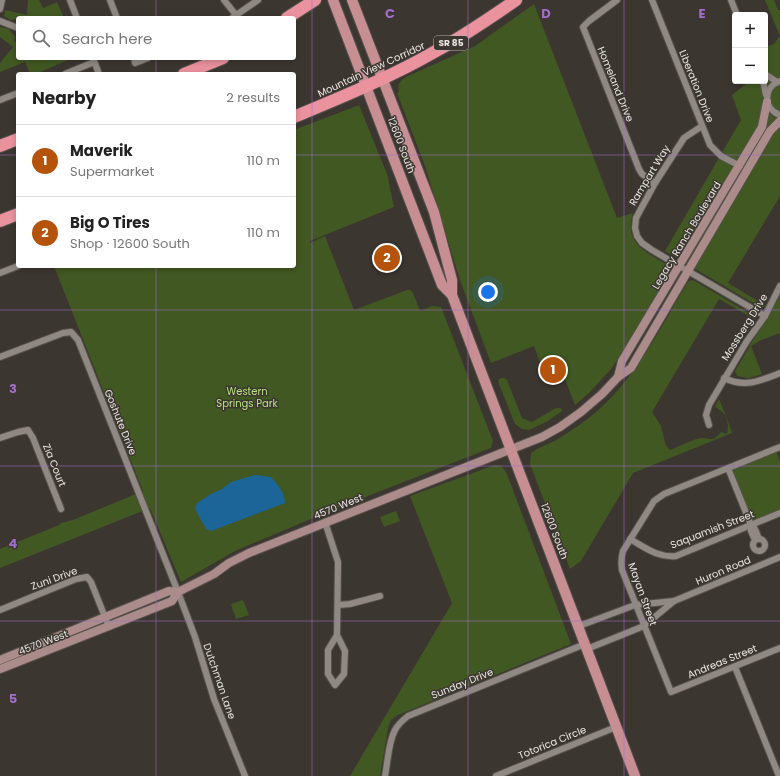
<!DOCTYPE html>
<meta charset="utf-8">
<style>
:root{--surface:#fff;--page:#f2f2f2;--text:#222;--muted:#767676;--line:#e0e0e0;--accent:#b45309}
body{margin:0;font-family:Poppins,sans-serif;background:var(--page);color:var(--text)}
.controls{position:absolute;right:12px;top:12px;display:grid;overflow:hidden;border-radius:4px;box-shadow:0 2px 6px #0003}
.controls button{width:36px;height:36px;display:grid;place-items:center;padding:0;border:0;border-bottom:1px solid var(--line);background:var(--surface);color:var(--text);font:20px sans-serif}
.you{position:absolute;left:488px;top:292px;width:14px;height:14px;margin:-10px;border:3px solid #fff;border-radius:50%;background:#1a73e8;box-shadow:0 0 0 6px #1a73e833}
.badge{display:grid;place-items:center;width:26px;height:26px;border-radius:50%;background:var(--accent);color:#fff;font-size:13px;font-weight:700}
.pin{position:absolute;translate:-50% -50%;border:2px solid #fff;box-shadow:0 1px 4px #0006}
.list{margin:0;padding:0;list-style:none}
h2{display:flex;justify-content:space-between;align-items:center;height:52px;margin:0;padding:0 16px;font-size:17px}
h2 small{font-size:13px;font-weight:400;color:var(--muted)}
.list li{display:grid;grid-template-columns:26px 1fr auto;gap:12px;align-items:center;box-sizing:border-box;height:72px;padding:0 16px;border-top:1px solid var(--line)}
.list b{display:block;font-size:15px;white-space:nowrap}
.list p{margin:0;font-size:13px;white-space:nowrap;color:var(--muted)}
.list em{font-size:13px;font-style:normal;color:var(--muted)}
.icon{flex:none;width:22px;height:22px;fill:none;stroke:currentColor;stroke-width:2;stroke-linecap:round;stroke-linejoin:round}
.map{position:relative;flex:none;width:780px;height:776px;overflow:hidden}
.search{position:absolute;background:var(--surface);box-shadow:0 2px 6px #0003;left:16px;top:16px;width:280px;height:44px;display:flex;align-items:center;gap:10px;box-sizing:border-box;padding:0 14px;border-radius:4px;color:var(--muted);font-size:15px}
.panel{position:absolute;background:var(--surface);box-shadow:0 2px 6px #0003;left:16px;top:72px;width:280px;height:196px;border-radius:4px}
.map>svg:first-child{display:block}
</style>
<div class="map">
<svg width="780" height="776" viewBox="0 0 780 776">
<rect width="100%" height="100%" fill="#3c3630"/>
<g fill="#425822">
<polygon points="28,0 39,0 43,8 57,2 64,18 27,17 11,20 4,16 5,10 27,15"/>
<polygon points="765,0 774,0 778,10 780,10 780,196 728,283 766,306 763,307 758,306 665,251 741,120 732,95 750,81 765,81 765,47 774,44 780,36"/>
<path d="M534 4 617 218 633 213C623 244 647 253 670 266L671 272 612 368 588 394 575 405 556 356 540 362 534 346 491 363 460 280 425 166 397 93 399 92C397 84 400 81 406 77L475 46Z"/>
<polygon points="0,27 9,29 15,37 14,42 18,42 18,58 73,58 40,72 40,74 30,74 25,62 0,72 0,63 13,47 0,37"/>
<polygon points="359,105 387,174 394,207 310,241 310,243 325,236 354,310 407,290 410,290 413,293 420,311 432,306 441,307 493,441 491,448 332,510 235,551 181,582 150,508 0,568 0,549 59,525 61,523 73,520 143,491 54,266 294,266 294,130"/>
<path d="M693 280 754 316 756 320 719 299 652 412 661 426 666 446 670 450C676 448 696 438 701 438 710 437 712 444 721 432L727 434C730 422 726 412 715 407L719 399 729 424 732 433 633 473 581 561 570 569 530 464 531 453C539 447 549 444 558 439 571 431 584 422 595 413 636 378 660 329 687 283L689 281Z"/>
<polygon points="780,295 780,333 761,340 751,346 762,374 749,378 737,376 735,371 750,346 749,346 767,319"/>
<polygon points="501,378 504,378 507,380 522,418 532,422 556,408 561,408 562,411 548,421 529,430 522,429 515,424 499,384 498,380"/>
<polygon points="776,451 780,462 780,510 756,520 752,519 733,472 735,468"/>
<path d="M495 465C501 465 504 468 507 474L571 644 398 715 391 720 388 728 380 776H350L452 603 410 496Z"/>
<polygon points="396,511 400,521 384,527 380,517"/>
<polygon points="243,600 249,615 236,619 231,604"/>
</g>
<path fill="#1b6598" d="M255 475 271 477C278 485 284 491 285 503L211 531 206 529 195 509 197 503 211 494 222 489 231 482Z"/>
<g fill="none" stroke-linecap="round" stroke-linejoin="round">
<g stroke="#57524d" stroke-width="8">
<g id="street">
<polyline points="70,0 77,18"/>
<polyline points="110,0 117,18"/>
<polyline points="224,0 236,15"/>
<polyline points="617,0 589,21 583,27 639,169 642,174 655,183"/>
<polyline points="652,0 710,145 721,156 740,166"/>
<polyline points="731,0 737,15"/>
<polyline points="0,9 2,0"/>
<polyline points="232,18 258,0"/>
<polyline points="0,21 18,28"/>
<polyline points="93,58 99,74"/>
<polyline points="134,58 135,63 148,58"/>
<polyline points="65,74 94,62"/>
<polyline points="765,74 777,82"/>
<polyline points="763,81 766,95"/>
<path d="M780 81C763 87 763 109 780 115"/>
<polyline points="0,100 18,93"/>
<polyline points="702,126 684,138 655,183 636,218 635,228 637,236 642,243 652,250 765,316"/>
<polyline points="0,273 18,266"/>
<polyline points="0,357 63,333 71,332 78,340 178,592 195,637 214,699 245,776"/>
<path d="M724 378C745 388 760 381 780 373"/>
<polyline points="709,425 706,415 709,405 747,341 765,316 780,286"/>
<polyline points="0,438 18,432 28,430 33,438 61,509"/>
<path d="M780 447 664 494 654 501 623 551C621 558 621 563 622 570L671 692 780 648"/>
<polyline points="728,468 751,525 751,531 755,540"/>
<polyline points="325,522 338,562 337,635 345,651 344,674 335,685 328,674 328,650 337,635"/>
<polyline points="751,525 755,529 759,539"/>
<circle cx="759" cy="545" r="6"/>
<path d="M630 539C646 548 658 558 676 556L780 513"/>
<polyline points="338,605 350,604 380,596"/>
<polyline points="0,610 76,579 87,577 91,582 109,627"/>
<polyline points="579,626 635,605 674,601"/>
<polyline points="587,649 644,626 674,601 780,557"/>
<polyline points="735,667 779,776"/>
<path d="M385 776C388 761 388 743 395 730 398 724 403 720 408 716L585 644"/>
<polyline points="496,776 616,727"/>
</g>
</g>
<g stroke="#57524d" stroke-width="10">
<g id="secondary">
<polyline points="618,377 622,361 762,127 767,102"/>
<polyline points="0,660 169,591 178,592"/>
<polyline points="0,669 172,601 178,592 214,574 229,563 249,553 542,437 560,427 581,412 602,394 618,377 631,368 770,131 780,121"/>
</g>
</g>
<g stroke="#57524d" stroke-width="12">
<g id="primary">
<polyline points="333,0 442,285 452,295"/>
<polyline points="352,0 434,212 452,280 452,295 635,776"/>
</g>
</g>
<g stroke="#57524d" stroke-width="14">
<g id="highway">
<polyline points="287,18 315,0"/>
<polyline points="184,74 223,58"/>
<path d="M294 117C342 97 391 77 436 51 464 36 490 18 516 0"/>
<polyline points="0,146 18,139"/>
<polyline points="0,221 18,214"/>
</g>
</g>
<use href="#street" stroke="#908983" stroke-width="6"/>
<use href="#secondary" stroke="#ab8c8b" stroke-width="8"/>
<use href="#primary" stroke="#c78e94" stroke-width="10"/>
<use href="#highway" stroke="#eb929f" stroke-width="12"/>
</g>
<path fill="none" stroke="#a26dcc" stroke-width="1" stroke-opacity="0.55" d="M156 0V18M312 0V776M468 0V776M624 0V776M156 58V74M0 155H18M294 155H780M156 266V776M0 310H780M0 466H780M0 621H780"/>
<g text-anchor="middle" stroke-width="3" stroke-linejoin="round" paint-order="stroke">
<rect fill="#3c3630" stroke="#b6b2ae" stroke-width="1" x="434" y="36" width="34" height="14" rx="3"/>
<g font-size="9" font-weight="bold" fill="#ebe7e4">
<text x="451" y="46">SR 85</text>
</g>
<g font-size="10" fill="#ebe7e4" stroke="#3c3630">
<text transform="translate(371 69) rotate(-25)" y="4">Mountain View Corridor</text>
<text transform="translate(616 84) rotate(68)" y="4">Homeland Drive</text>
<text transform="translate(697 86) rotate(68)" y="4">Liberation Drive</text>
<text transform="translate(402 145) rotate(69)" y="4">12600 South</text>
<text transform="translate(649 175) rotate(-59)" y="4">Rampart Way</text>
<text transform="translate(686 235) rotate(-59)" y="4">Legacy Ranch Boulevard</text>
<text transform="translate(744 327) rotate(-58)" y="4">Mossberg Drive</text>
<text transform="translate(121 422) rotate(68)" y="4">Goshute Drive</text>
<text transform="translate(55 465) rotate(68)" y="4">Zia Court</text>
<text transform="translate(338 506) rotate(-22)" y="4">4570 West</text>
<text transform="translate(712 529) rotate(-21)" y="4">Saquamish Street</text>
<text transform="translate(555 531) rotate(69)" y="4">12600 South</text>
<text transform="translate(723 570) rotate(-23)" y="4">Huron Road</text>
<text transform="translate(54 578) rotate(-20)" y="4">Zuni Drive</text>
<text transform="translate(643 594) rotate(70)" y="4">Mayan Street</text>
<text transform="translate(43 642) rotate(-21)" y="4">4570 West</text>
<text transform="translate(722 661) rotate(-22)" y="4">Andreas Street</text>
<text transform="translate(220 681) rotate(71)" y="4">Dutchman Lane</text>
<text transform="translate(462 683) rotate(-22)" y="4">Sunday Drive</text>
<text transform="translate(552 742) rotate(-22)" y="4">Totorica Circle</text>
</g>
<g font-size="10" fill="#b9e47f" stroke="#3c3630">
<text x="247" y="395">Western<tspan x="247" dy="12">Springs Park</tspan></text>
</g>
</g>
<g font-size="13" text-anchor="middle" font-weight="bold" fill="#a26dcc" stroke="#3c3630" stroke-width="3" stroke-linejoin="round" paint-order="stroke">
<text x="390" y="18">C</text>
<text x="546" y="18">D</text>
<text x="702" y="18">E</text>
<text x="13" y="393">3</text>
<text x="13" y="548">4</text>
<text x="13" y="703">5</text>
</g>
</svg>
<div class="controls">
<button>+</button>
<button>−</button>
</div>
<div class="you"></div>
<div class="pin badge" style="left:553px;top:370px">1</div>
<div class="pin badge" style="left:387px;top:258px">2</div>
<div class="search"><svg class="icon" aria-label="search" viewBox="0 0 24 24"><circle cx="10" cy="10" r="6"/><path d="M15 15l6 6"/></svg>Search here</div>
<section class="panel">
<h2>Nearby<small>2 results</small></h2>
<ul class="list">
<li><span class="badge">1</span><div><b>Maverik</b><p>Supermarket</p></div><em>110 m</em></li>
<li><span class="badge">2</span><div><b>Big O Tires</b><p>Shop · 12600 South</p></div><em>110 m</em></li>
</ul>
</section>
</div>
